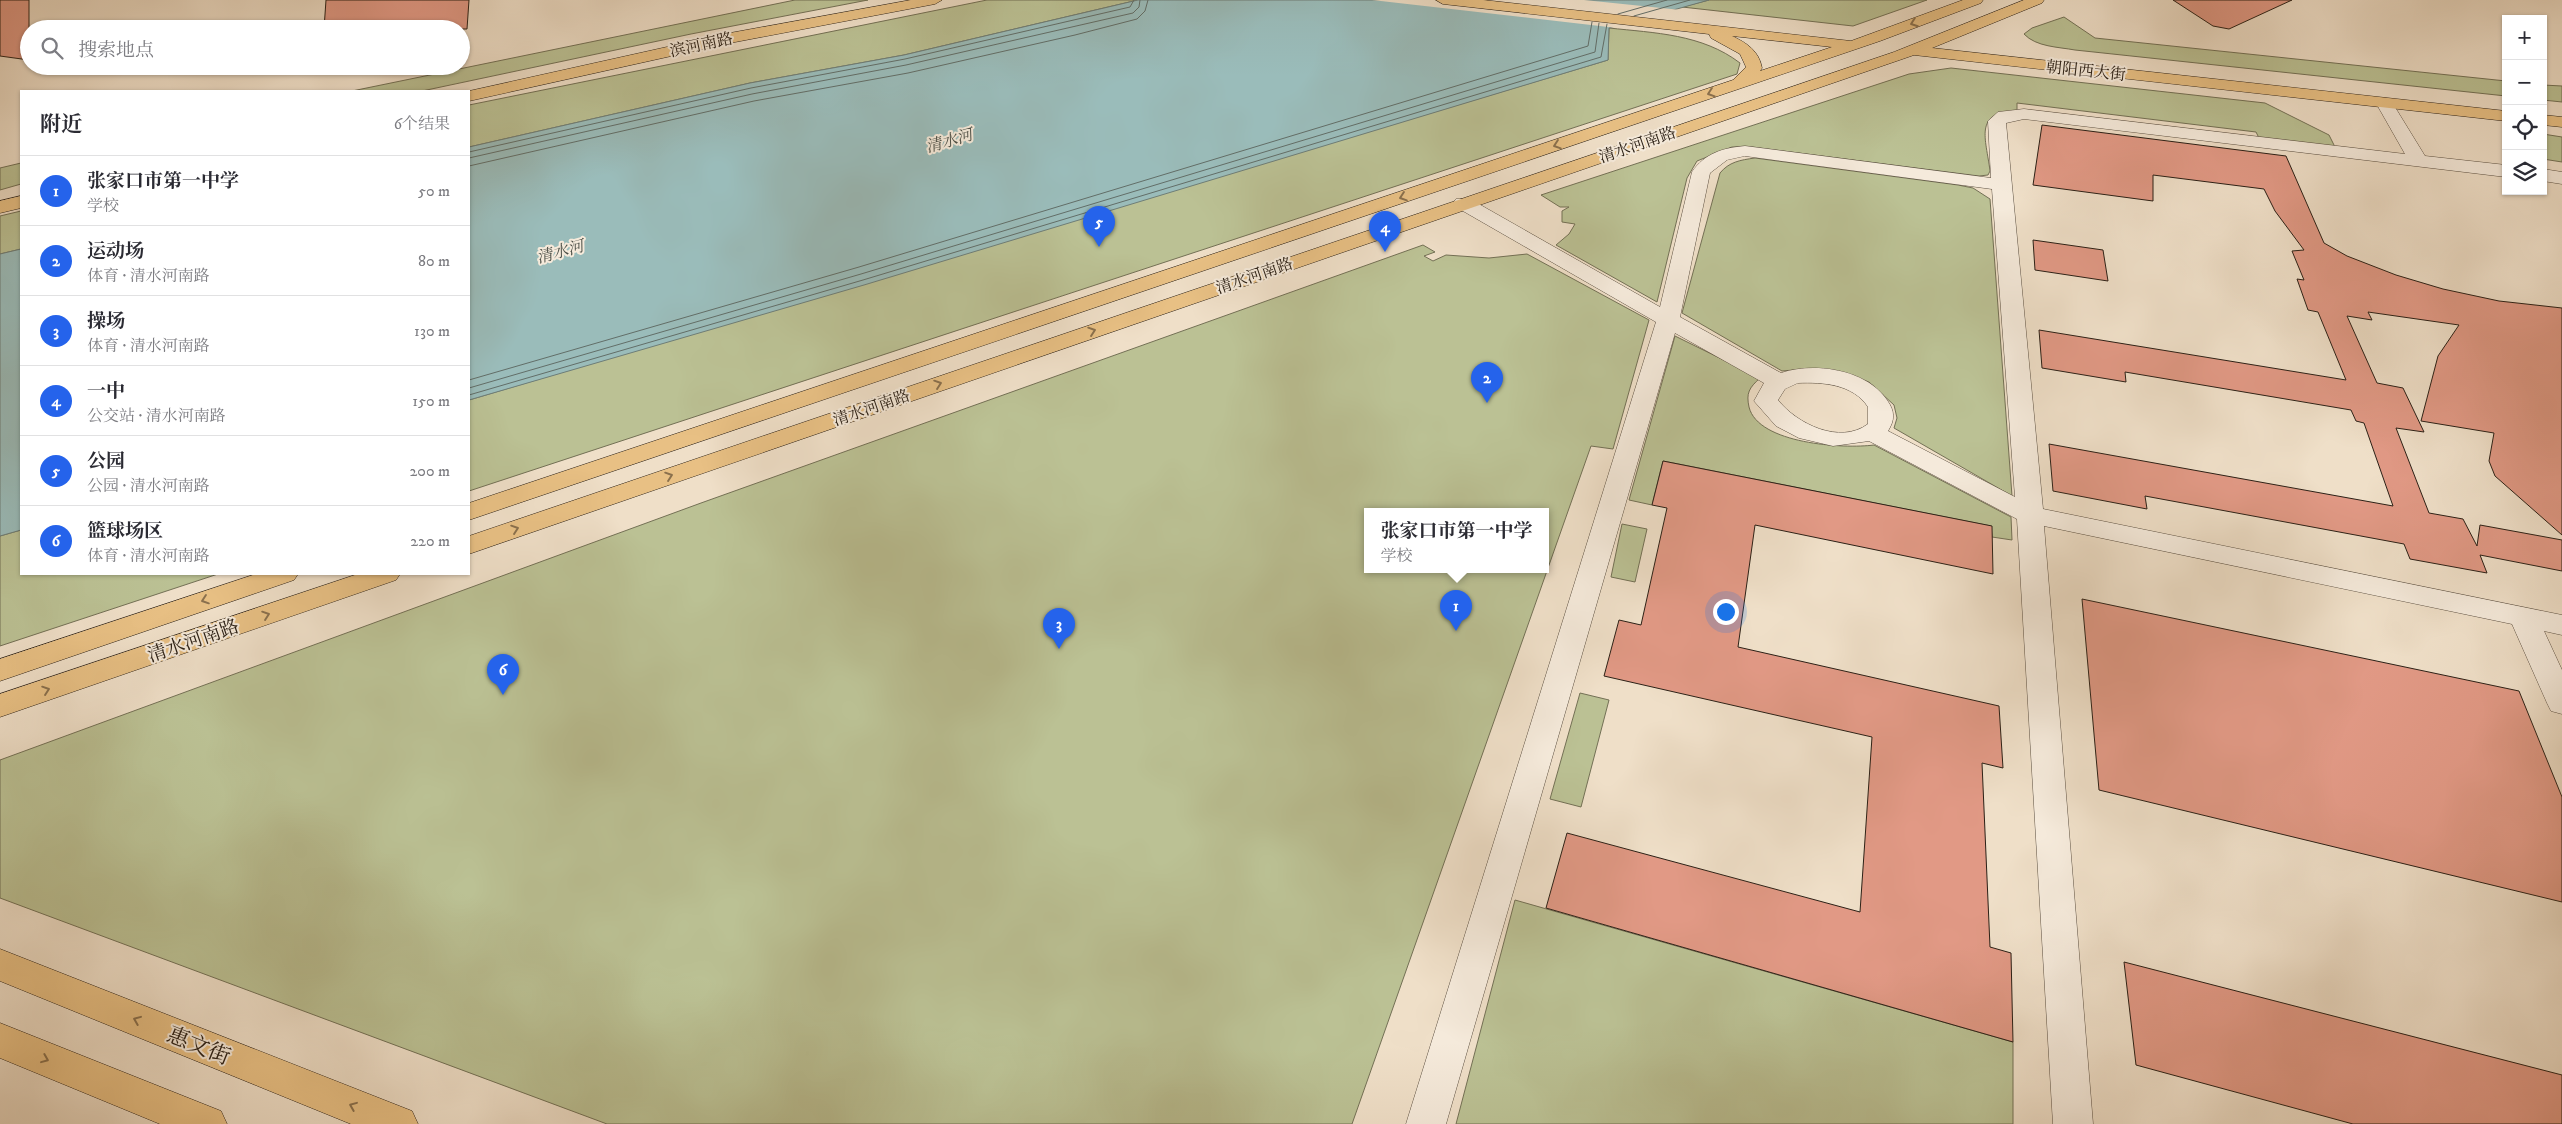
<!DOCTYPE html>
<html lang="zh">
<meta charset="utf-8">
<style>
:root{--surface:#fff;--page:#f7f7f7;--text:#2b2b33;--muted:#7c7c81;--line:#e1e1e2;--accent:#2563eb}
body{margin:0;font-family:"IM FELL DW Pica","Noto Serif SC",serif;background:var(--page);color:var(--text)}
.controls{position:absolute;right:15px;top:15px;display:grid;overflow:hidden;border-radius:0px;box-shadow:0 1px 4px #0004}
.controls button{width:45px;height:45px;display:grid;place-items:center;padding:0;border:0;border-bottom:1px solid var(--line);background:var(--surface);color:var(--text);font:25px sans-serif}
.you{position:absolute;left:1725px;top:611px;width:18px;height:18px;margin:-12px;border:4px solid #fff;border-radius:50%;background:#1a73e8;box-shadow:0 0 0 8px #1a73e833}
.badge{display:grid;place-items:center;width:32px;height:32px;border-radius:50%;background:var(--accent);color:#fff;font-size:16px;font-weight:700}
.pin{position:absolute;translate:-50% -41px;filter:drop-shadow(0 1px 2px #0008)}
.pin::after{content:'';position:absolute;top:26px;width:18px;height:15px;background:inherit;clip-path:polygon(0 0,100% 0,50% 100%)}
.popup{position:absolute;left:1364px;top:508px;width:185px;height:65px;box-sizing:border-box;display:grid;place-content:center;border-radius:0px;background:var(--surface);filter:drop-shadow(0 1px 4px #0005);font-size:16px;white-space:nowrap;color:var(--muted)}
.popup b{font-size:19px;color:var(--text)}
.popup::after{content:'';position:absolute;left:50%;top:100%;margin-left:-10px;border:10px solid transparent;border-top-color:var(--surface)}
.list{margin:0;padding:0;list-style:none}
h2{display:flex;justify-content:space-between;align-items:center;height:65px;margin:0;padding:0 20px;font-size:21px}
h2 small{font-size:16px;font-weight:400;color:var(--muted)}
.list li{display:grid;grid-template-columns:32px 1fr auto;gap:15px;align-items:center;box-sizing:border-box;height:70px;padding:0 20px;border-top:1px solid var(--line)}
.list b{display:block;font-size:19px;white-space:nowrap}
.list p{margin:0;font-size:16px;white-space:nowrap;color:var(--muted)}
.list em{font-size:16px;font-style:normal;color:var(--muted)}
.icon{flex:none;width:28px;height:28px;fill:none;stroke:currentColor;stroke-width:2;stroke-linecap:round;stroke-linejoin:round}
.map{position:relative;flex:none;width:2562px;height:1124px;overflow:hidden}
.search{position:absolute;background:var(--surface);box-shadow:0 1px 4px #0004;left:20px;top:20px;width:450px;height:55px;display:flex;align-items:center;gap:12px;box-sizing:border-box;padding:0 18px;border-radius:28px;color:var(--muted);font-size:19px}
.panel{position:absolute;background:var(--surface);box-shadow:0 1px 4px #0004;left:20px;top:90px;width:450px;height:485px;border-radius:0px}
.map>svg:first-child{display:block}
</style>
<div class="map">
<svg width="2562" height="1124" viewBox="0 0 2562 1124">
<rect width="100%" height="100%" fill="#efdfc8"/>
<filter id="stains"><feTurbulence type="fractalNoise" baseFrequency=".004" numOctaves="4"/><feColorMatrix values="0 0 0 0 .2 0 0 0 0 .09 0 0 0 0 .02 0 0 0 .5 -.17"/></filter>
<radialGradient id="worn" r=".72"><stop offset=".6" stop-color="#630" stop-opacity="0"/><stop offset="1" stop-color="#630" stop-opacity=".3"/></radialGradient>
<g fill="#bbc194" stroke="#737055" fill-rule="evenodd">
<polygon points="795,0 868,0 691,34 422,91 352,91"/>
<polygon points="987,0 1138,0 904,55 750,83 469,147 469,105"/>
<polygon points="1709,0 1927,0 1853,26 1682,7"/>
<path d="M2064 17 2095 38 2506 81V96L2075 50C2059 47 2036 47 2024 34L2032 28Z"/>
<path d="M1609 28C1655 33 1702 34 1740 63L1737 74 469 491V400L1608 60Z"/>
<path d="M1951 68 2265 103 2329 135 2335 147 2259 138 2256 132 2017 103V111C1973 112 1986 138 1990 171L1988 175 1979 176 1751 147H1732L1697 161 1687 178 1657 302 1556 245 1569 234 1575 224 1562 222V211L1569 207H1560L1541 195 1909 74Z"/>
<polygon points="2543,85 2562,86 2562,102 2543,100"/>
<polygon points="2543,134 2562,137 2562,162 2543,159"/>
<path d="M1755 158 1958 185 1973 188 1990 199 2012 496 1894 428 1897 418 1894 405 1869 382 1849 375 1805 369 1782 371 1682 313 1720 173C1729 162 1740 160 1755 158Z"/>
<polygon points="21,163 21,184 0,190 0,168"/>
<polygon points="21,211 21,249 0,254 0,216"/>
<path d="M1423 245 1435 252 1424 256 1433 261 1446 255 1489 258 1527 254 1649 320 1613 449 1591 446 1352 1124H607L0 898V760L701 503ZM1367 512H1545V570H1367Z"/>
<path d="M1675 336 1760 378C1749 388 1746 393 1749 407 1758 444 1844 449 1874 445L2011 517 2012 540 1992 537 1991 526 1663 461 1652 505 1629 500Z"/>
<polygon points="1622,524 1647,529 1635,582 1611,577"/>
<polygon points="21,530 21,574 218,574 0,646 0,536"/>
<polygon points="1580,693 1609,700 1581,807 1550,799"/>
<polygon points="1515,900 2013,1042 2013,1124 1456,1124"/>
</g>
<g fill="#9abcba" stroke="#6e7e78">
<polygon points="1138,0 1709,0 1609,28 1608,60 864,285 469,400 469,147 750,83 904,55"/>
<polygon points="21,249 21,530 0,536 0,254"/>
</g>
<polygon fill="#efdfc8" points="1372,0 1584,0 1681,10 1617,28"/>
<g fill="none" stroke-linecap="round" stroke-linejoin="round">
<g stroke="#626e68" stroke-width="1">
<polyline points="1618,14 1667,0"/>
<polyline points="1634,16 1690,0"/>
<polyline points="469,152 751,88 905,59 1130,7 1134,0"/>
<polyline points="469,158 752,94 906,65 1133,13 1139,7 1140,0"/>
<polyline points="469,166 754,101 908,73 1075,35 1137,19 1145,11 1148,0"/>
<polyline points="469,380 859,267 1588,46 1592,22"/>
<polyline points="469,388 861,274 1595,52 1599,23"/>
<polyline points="469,395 863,280 1601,57 1607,24"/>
</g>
</g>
<g fill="#e19985" stroke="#2b2016">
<polygon points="0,0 29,0 29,60 0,56"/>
<polygon points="326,0 469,0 467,29 324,29"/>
<polygon points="2173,0 2292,0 2229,29 2213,26"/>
<polygon points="2042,125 2286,156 2324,243 2347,256 2396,275 2443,289 2499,301 2562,308 2562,535 2495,476 2489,461 2494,433 2421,421 2438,356 2459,325 2368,312 2372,320 2347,316 2377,383 2403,388 2424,432 2396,428 2429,513 2463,519 2477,546 2480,525 2562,540 2562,571 2480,555 2487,573 2410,559 2404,544 2145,496 2147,509 2053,491 2049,444 2393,506 2364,423 2356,421 2351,410 2125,372 2126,382 2042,368 2039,330 2346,380 2318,312 2308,310 2297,279 2304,280 2292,251 2304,250 2275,211 2264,189 2153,175 2153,201 2033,185"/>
<polygon points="2033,240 2103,250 2108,281 2035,270"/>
<polygon points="1663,461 1992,526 1993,574 1755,525 1738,647 1999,706 2003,768 1982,763 1990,947 2011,953 2013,1042 1546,908 1567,833 1860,912 1872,737 1604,676 1619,620 1641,625 1667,508 1652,505"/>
<polygon points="2082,599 2519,691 2562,797 2562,902 2099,790"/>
<polygon points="2124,962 2562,1075 2562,1124 2353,1124 2136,1065"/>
</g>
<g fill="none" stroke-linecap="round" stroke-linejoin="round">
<g stroke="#5c5042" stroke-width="1">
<g id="minor">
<path d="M2384 98 2390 99 2425 156 2506 165V177L2024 119 2006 123 2043 509 2562 615V635L2544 631 2562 670V714L2551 711 2547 703 2512 624 2044 526 2093 1124H2053L2017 519 1869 441 1833 446 1799 438 1776 426 1754 401 1764 383 1675 333 1446 1124H1406L1656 322 1456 207 1453 203 1456 199H1470L1660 307 1692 172C1705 153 1723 148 1745 146L1991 178 1988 121 1998 112 2024 109 2405 154 2376 103 2378 99ZM1745 156 1992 189 2015 497 1888 431C1895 420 1895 411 1887 400 1866 369 1814 362 1781 373L1680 317 1710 173 1727 160ZM1798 383C1823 382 1853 384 1868 407V424C1840 445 1797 424 1778 400L1785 389Z"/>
<polygon points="2543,169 2562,172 2562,184 2543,181"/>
</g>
</g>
<g stroke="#2b2016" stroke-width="1">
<g id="major">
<polygon points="911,0 942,0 935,4 730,43 469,101 469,91 730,33"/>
<path d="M1436 0H1483L1851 41 1963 0H1983L1981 3 1880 41 469 520V503L1733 80 1746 67 1740 54 1711 38 1709 34 1443 4ZM1732 36 1832 47 1760 71 1762 68C1759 51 1747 43 1732 36Z"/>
<polygon points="2024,0 2044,0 2042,3 1932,48 2506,111 2506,121 1914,55 469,554 469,536 1894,52"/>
<polygon points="2543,115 2562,117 2562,127 2543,125"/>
<polygon points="21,196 21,208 0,213 0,201"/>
<polygon points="256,574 298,574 294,580 0,681 0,659"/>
<polygon points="358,574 400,574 396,580 0,717 0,694"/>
<polygon points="0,949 412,1111 418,1124 351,1124 0,981"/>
<polygon points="0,1023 221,1111 227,1124 160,1124 0,1058"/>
</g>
</g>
<use href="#minor" fill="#f5eadb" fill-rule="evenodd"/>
<use href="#major" fill="#e8c084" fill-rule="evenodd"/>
</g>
<defs><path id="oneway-chevron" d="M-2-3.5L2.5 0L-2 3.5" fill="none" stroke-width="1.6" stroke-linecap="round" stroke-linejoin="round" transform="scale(1.25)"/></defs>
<g stroke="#8a704d">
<use href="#oneway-chevron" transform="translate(1914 23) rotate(160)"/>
<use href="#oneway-chevron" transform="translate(1711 93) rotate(161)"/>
<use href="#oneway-chevron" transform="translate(1557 145) rotate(161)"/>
<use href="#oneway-chevron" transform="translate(1403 197) rotate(161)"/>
<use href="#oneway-chevron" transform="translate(1092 331) rotate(-19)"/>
<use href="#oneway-chevron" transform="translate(938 384) rotate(-19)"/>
<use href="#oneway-chevron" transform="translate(669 476) rotate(-19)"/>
<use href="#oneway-chevron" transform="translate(515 529) rotate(-19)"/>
<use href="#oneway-chevron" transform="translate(205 600) rotate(161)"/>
<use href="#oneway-chevron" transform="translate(266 615) rotate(-19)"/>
<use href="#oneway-chevron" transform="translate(46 690) rotate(-19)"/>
<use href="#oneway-chevron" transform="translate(137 1020) rotate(-158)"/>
<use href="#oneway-chevron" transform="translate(45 1059) rotate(22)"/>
<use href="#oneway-chevron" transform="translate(353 1106) rotate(-158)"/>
</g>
<g text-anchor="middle" stroke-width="4" stroke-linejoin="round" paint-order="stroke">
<g font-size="16" fill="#2b2016" stroke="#f5eadb">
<text transform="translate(701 44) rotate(-12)" y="6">滨河南路</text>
<text transform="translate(2086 70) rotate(6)" y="6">朝阳西大街</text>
<text transform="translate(1637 144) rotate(-19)" y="6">清水河南路</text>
<text transform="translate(1254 275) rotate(-19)" y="6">清水河南路</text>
<text transform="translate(871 407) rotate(-19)" y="6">清水河南路</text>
</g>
<g font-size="16" font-style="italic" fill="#4c4f47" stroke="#f5eadb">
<text transform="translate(949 140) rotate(-16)" y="6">清水河</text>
<text transform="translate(560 251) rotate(-15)" y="6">清水河</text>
</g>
<g font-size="19" fill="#2b2016" stroke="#f5eadb">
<text transform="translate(193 640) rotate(-19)" y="7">清水河南路</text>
</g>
<g font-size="22" fill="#2b2016" stroke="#f5eadb">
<text transform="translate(199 1045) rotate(22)" y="8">惠文街</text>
</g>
</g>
<rect width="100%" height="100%" filter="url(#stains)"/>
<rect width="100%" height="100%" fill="url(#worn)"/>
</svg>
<div class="controls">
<button>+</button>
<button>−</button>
<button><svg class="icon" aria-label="locate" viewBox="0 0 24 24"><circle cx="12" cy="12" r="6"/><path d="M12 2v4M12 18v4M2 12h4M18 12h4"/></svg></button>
<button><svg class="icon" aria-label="layers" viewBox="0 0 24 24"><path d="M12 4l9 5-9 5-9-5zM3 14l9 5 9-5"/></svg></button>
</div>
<div class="you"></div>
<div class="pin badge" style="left:1456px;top:631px">1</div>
<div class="popup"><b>张家口市第一中学</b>学校</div>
<div class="pin badge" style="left:1487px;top:403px">2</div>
<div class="pin badge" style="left:1059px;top:649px">3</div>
<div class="pin badge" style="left:1385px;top:252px">4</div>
<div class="pin badge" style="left:1099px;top:247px">5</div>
<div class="pin badge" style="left:503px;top:695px">6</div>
<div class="search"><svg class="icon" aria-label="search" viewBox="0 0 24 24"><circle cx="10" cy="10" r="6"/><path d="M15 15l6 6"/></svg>搜索地点</div>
<section class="panel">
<h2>附近<small>6个结果</small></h2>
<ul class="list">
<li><span class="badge">1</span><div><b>张家口市第一中学</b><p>学校</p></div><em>50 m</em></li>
<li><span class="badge">2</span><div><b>运动场</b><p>体育 · 清水河南路</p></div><em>80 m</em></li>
<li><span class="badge">3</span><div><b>操场</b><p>体育 · 清水河南路</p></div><em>130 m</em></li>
<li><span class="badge">4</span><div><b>一中</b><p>公交站 · 清水河南路</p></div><em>150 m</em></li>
<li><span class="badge">5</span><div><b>公园</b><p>公园 · 清水河南路</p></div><em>200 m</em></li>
<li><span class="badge">6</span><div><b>篮球场区</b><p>体育 · 清水河南路</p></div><em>220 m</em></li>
</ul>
</section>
</div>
